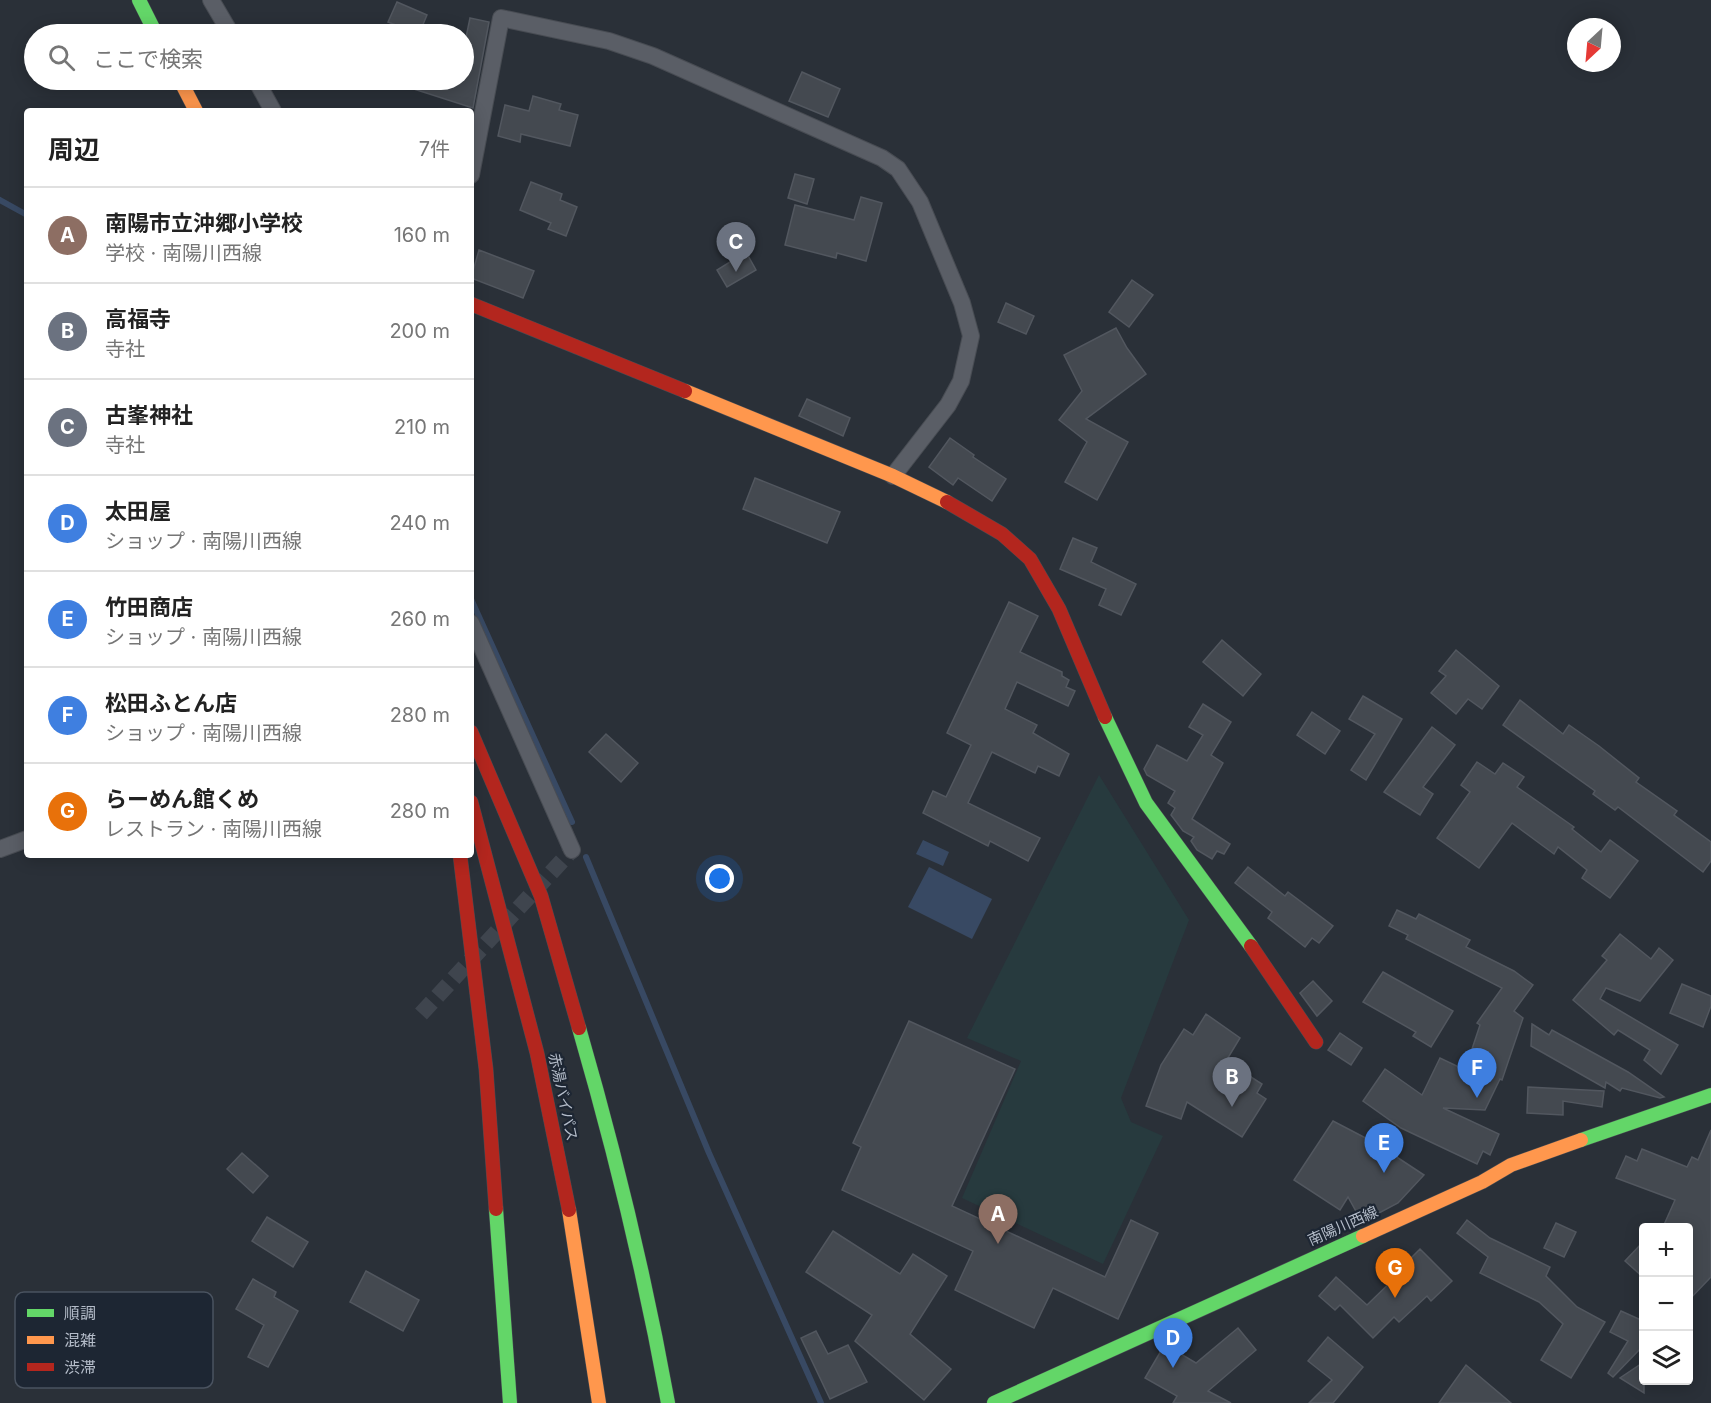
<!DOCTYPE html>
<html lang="ja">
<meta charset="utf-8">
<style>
:root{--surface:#fff;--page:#f2f2f2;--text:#222;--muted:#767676;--line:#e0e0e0;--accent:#db2777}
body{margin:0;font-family:Inter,"Noto Sans JP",sans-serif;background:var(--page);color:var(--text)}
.controls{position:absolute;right:18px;bottom:18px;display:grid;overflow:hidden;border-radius:6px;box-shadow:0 3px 15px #0003}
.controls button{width:54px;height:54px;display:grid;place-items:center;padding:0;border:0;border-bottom:2px solid var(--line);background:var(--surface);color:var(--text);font:30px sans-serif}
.compass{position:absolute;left:1567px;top:18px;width:54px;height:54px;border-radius:50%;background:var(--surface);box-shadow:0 3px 15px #0003;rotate:206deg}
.you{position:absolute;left:720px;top:879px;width:21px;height:21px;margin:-15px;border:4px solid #fff;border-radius:50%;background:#1a73e8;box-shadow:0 0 0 9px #1a73e833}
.badge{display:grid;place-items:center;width:39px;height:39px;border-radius:50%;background:var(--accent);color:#fff;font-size:20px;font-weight:700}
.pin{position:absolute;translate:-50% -50px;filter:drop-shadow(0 2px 3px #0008)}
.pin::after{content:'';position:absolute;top:32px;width:21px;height:18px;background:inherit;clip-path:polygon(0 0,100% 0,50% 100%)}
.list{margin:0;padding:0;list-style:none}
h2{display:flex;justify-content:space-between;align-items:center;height:78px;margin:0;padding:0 24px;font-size:26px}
h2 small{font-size:20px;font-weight:400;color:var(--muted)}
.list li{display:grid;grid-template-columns:39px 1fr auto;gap:18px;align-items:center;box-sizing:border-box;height:96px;padding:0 24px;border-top:2px solid var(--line)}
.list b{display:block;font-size:22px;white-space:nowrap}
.list p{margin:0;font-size:20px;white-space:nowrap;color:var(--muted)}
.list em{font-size:20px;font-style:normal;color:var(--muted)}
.icon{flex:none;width:33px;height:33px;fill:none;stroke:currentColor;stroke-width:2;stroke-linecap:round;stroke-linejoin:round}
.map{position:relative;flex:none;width:1711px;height:1403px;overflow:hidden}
.search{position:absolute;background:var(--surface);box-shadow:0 3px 15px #0003;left:24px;top:24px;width:450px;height:66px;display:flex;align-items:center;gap:15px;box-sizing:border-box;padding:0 21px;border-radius:33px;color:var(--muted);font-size:22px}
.panel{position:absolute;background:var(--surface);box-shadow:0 3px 15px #0003;left:24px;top:108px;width:450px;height:750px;border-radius:6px}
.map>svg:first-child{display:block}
</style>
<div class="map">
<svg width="1711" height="1403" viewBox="0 0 1711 1403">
<rect width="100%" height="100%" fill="#2a3038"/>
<polygon fill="#273a3e" points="1099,775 1189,920 1121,1098 1131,1122 1163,1136 1103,1264 962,1198 1021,1061 967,1038"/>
<g fill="#384963">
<polygon points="923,840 949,852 943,866 916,854"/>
<polygon points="929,867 992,899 972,939 908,907"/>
</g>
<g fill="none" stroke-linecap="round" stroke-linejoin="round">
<g stroke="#384963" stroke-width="6">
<polyline points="0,200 27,215"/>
<polyline points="471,599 572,822"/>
<polyline points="586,857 709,1153 821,1403"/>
</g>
</g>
<g fill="#444950" stroke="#52575f" stroke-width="1.5">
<polygon points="397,2 427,15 419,34 388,22"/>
<polygon points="470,18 489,22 473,108 392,82 393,80 464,80 464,47"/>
<polygon points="802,72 840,89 828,117 789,101"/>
<polygon points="533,96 561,104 559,110 578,115 570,146 521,134 520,142 498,136 505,105 529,111"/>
<polygon points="795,174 814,179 807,204 788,198"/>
<polygon points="531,182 562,194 560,200 577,207 566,236 548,229 551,223 520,210"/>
<polygon points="861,197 882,203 866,261 837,253 836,258 785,245 795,205 854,220"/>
<polygon points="479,250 534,271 523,298 471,278"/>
<polygon points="746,252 756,270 727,287 717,270"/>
<polygon points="1132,280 1153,295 1129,327 1109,312"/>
<polygon points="1006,303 1034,316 1026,334 998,322"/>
<polygon points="1116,328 1127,348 1146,374 1086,419 1128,442 1097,500 1065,482 1087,442 1059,420 1082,391 1064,355"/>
<polygon points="807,399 850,418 843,436 799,416"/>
<polygon points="950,438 974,455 973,457 1006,479 992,501 958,478 953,485 929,467"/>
<polygon points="755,478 840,512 827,543 743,509"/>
<polygon points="1073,538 1097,548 1091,562 1136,584 1121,615 1099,605 1106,589 1060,569"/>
<polygon points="1009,602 1038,616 1020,652 1062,672 1062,676 1069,680 1066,687 1075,691 1068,706 1017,682 1005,709 1037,725 1033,733 1069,754 1059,776 1038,766 1035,773 992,752 968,803 1040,838 1028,861 990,841 988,846 923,813 933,791 946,797 971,745 947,733"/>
<polygon points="1222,640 1261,674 1243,696 1203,662"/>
<polygon points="1456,650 1499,686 1482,709 1468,699 1456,714 1431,693 1446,676 1439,671"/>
<polygon points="1363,696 1402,719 1366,780 1351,770 1375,734 1349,719"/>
<polygon points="1520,700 1563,734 1569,725 1599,746 1639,778 1636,782 1677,811 1674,815 1711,842 1711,861 1703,872 1618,807 1615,810 1593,794 1595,791 1503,725"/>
<polygon points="1203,704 1231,722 1211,755 1223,763 1192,819 1230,844 1224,854 1217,851 1212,859 1197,850 1191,841 1194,837 1183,831 1171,815 1175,808 1168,803 1175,791 1147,775 1144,769 1157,745 1187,761 1203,735 1189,727"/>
<polygon points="1312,712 1340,731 1325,754 1297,735"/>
<polygon points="1432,727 1455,745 1423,787 1433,794 1420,815 1384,792"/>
<polygon points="606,734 638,763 621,782 589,752"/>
<polygon points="1477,762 1495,774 1503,763 1524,777 1517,787 1574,827 1572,829 1601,852 1610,840 1638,861 1610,898 1582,878 1587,870 1558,847 1554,854 1512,823 1479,868 1437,838 1470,792 1461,785"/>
<polygon points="1248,867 1285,896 1288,892 1333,926 1319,943 1312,938 1305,947 1268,918 1272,912 1235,883"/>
<polygon points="1397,910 1416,919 1419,914 1470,940 1466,947 1514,971 1533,985 1514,1011 1523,1018 1502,1080 1500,1079 1485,1110 1443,1108 1499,1134 1490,1155 1483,1151 1477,1164 1401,1128 1363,1101 1385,1069 1422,1095 1440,1058 1465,1070 1480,1025 1477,1023 1502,988 1406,939 1408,935 1389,926"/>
<polygon points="1620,934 1651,959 1659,948 1673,960 1640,1001 1606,988 1600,999 1678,1045 1661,1074 1644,1060 1650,1050 1618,1030 1614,1035 1573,1000 1607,960 1602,956"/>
<polygon points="1383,972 1453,1011 1431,1047 1413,1036 1416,1032 1363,1002"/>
<polygon points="1313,981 1332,1001 1317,1016 1300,993"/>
<polygon points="1682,984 1711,996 1711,1006 1703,1027 1670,1013"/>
<polygon points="1206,1014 1240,1038 1226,1061 1262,1084 1257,1093 1266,1099 1242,1137 1187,1102 1181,1119 1146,1106 1161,1065 1184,1029 1193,1035"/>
<polygon points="909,1021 1015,1069 952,1206 1105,1277 1131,1220 1158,1233 1118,1319 1053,1288 1034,1328 955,1290 973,1251 842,1190 861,1147 853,1143"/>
<polygon points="1532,1024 1549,1035 1552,1030 1628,1072 1664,1097 1660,1098 1622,1088 1620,1091 1606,1082 1605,1088 1531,1046"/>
<polygon points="1340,1033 1362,1048 1351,1065 1328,1050"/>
<polygon points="1528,1087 1604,1091 1602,1107 1563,1101 1563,1115 1527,1113"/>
<polygon points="1333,1121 1377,1144 1424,1175 1398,1203 1362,1222 1348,1197 1340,1210 1294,1180"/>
<polygon points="1711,1130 1711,1277 1689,1300 1689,1227 1663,1227 1675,1200 1616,1178 1626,1156 1637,1161 1642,1149 1687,1167 1692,1157 1698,1160"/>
<polygon points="242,1153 268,1176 253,1193 227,1169"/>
<polygon points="267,1217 308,1242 293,1267 252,1241"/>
<polygon points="1467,1220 1490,1238 1550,1267 1546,1276 1577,1307 1605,1322 1571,1378 1541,1360 1563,1324 1539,1302 1480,1273 1488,1257 1457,1233"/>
<polygon points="1556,1223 1576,1232 1564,1257 1544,1248"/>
<polygon points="833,1231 900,1274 913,1254 947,1276 910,1334 951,1369 924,1400 855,1341 872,1315 806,1272"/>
<polygon points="1644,1241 1644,1278 1625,1261"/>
<polygon points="1420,1249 1452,1281 1431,1301 1427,1296 1399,1322 1394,1317 1373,1338 1340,1305 1335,1310 1319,1296 1336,1277 1367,1305 1402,1271 1400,1269"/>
<polygon points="366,1271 419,1300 403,1331 350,1302"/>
<polygon points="253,1279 276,1292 274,1297 298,1311 268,1367 248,1357 264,1325 236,1309"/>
<polygon points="1621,1311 1641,1320 1644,1316 1644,1349 1641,1348 1613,1377 1608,1373 1628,1341 1610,1332"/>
<polygon points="1238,1328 1256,1350 1208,1391 1231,1403 1173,1403 1177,1396 1145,1378 1162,1349 1174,1356 1176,1351 1196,1363"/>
<polygon points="816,1331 828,1354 848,1345 867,1382 830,1399 801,1338"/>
<polygon points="1328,1337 1363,1367 1333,1403 1309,1403 1332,1380 1308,1361"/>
<polygon points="1644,1362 1644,1393 1620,1378"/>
<polygon points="1466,1365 1511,1403 1439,1403"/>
</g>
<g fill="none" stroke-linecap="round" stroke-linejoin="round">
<polyline stroke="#3f454e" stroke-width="16" stroke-dasharray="16 8" stroke-linecap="butt" points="421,1014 572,850"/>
<g stroke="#484c53" stroke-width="18">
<g id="street">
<polyline points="211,0 231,34"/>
<polyline points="256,80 273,111"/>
<polyline points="471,175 501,18 609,41 653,56 882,158 898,169 920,202 962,303 971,336 961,381 948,405 893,476"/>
<polyline points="471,623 572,850"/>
<polyline points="0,849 27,839"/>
</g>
</g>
<g stroke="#484c53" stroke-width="15">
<g id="fast">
<polyline points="139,0 156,34"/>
<polyline points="1105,717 1146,803 1251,946"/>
<path d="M579 1028C615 1152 645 1276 668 1403"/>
<polyline points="1581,1140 1711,1095"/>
<polyline points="496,1209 510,1403"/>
<polyline points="994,1403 1363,1236"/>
</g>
</g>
<g stroke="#484c53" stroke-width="15">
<g id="slow">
<polyline points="180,80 196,111"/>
<polyline points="685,391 893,476 947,502"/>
<polyline points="569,1210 599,1403"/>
<polyline points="1363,1236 1482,1182 1511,1165 1581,1140"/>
</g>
</g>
<g stroke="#484c53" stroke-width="15">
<g id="jam">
<polyline points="471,304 685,391"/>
<polyline points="947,502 1002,534 1030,559 1059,609 1105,717"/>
<polyline points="471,732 541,896 579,1028"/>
<polyline points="471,802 537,1053 569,1210"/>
<polyline points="460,855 486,1069 496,1209"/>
<polyline points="1251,946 1316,1042"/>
</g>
</g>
<use href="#street" stroke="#5a5e66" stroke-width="16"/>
<use href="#fast" stroke="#63d668" stroke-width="14"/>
<use href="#slow" stroke="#ff974d" stroke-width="14"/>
<use href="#jam" stroke="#b3261e" stroke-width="14"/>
</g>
<g text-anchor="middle" stroke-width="4.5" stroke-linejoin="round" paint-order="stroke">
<g font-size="15" fill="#b4bcc9" stroke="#1d2633">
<text transform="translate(563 1097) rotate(78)" y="5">赤湯バイパス</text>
<text transform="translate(1343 1226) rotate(-24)" y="5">南陽川西線</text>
</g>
</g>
<rect x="15" y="1292" width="198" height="96" rx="9" fill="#1d2633" stroke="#4a5360" stroke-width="1.5"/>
<rect x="27" y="1309" width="27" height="8" fill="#63d668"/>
<rect x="27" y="1336" width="27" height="8" fill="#ff974d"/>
<rect x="27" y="1363" width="27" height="8" fill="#b3261e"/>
<g font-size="16" fill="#b4bcc9">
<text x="64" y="1319">順調</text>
<text x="64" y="1346">混雑</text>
<text x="64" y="1373">渋滞</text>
</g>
</svg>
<div class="controls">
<button>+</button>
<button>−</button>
<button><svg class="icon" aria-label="layers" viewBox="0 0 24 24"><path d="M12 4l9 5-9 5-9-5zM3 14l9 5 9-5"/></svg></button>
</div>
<svg class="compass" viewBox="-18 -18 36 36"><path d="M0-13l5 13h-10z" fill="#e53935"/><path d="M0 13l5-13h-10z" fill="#767676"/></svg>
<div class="you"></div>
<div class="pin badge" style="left:998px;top:1244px;background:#8d6e63">A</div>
<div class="pin badge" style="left:1232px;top:1107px;background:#6b7280">B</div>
<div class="pin badge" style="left:736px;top:272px;background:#6b7280">C</div>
<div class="pin badge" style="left:1173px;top:1368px;background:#3f7fe0">D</div>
<div class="pin badge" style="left:1384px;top:1173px;background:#3f7fe0">E</div>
<div class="pin badge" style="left:1477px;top:1098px;background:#3f7fe0">F</div>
<div class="pin badge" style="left:1395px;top:1298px;background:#e8710a">G</div>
<div class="search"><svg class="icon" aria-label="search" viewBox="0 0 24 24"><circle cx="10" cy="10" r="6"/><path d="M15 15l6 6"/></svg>ここで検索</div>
<section class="panel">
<h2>周辺<small>7件</small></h2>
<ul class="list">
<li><span class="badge" style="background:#8d6e63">A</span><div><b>南陽市立沖郷小学校</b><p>学校 · 南陽川西線</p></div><em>160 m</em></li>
<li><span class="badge" style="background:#6b7280">B</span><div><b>高福寺</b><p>寺社</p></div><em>200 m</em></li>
<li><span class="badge" style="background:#6b7280">C</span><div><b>古峯神社</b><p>寺社</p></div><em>210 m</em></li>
<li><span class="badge" style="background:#3f7fe0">D</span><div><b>太田屋</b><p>ショップ · 南陽川西線</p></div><em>240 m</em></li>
<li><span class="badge" style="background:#3f7fe0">E</span><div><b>竹田商店</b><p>ショップ · 南陽川西線</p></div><em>260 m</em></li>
<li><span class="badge" style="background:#3f7fe0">F</span><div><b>松田ふとん店</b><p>ショップ · 南陽川西線</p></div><em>280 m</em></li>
<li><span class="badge" style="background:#e8710a">G</span><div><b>らーめん館くめ</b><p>レストラン · 南陽川西線</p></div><em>280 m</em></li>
</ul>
</section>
</div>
